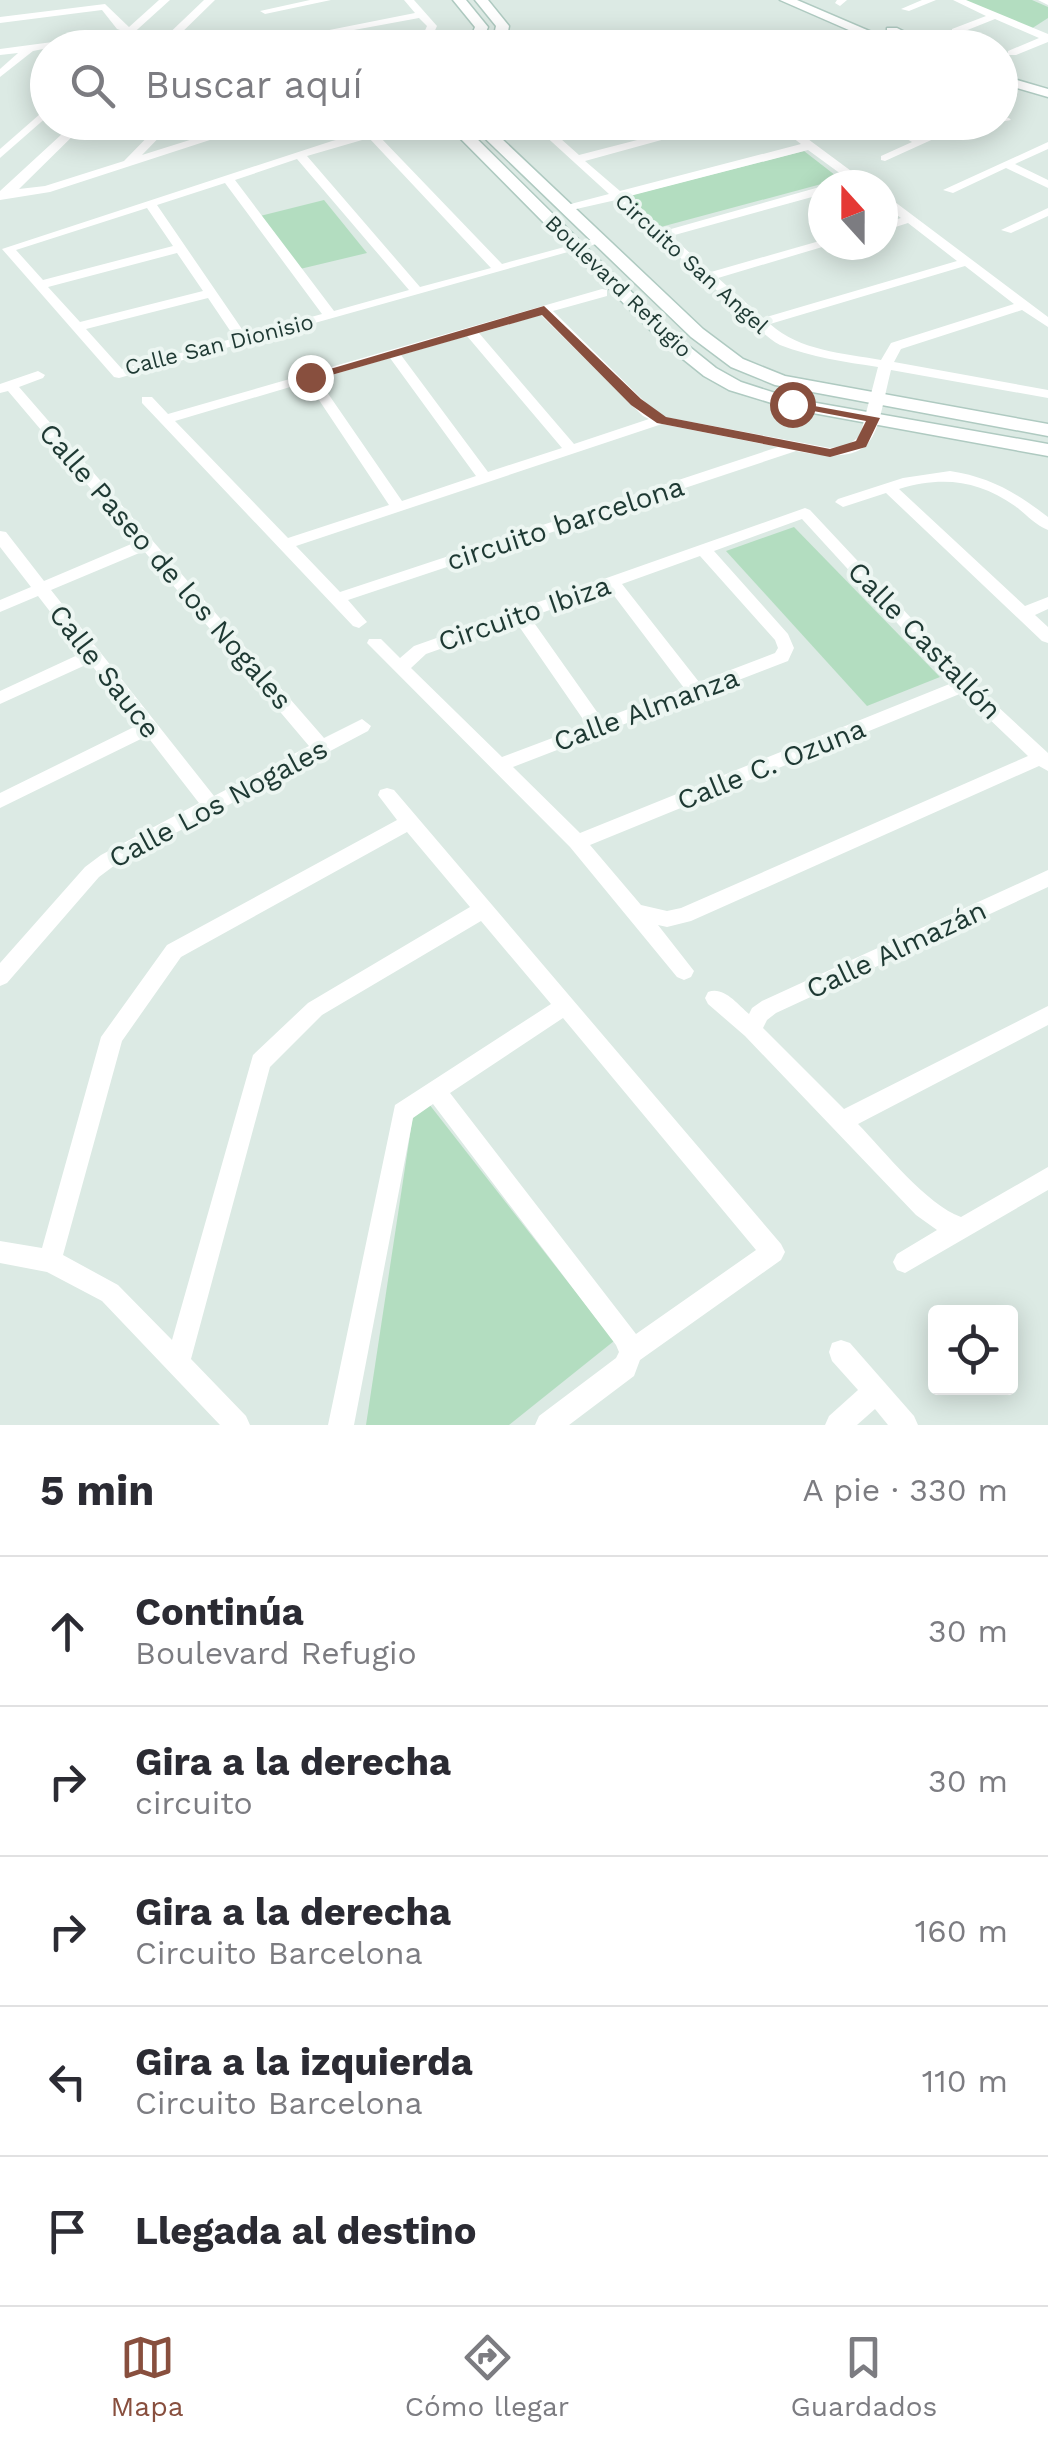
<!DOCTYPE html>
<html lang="es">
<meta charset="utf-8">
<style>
:root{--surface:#fff;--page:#f7f7f7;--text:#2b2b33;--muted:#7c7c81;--line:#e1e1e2;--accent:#884f3e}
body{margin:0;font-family:"Work Sans",sans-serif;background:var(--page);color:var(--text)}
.controls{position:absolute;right:30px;bottom:30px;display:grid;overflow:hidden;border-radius:10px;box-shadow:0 5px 25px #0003}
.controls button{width:90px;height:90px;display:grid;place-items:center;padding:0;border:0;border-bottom:2px solid var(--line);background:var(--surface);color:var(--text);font:50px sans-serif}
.compass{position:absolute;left:808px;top:170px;width:90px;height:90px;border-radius:50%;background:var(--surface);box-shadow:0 5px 25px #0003;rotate:339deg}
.stop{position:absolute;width:30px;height:30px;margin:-22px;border:8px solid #884f3e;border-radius:50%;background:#fff}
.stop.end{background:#884f3e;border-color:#fff;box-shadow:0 2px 10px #0008}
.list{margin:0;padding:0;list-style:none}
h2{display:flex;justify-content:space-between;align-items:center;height:130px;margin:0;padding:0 40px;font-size:42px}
h2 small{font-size:32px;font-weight:400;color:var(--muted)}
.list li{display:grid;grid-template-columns:65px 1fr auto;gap:30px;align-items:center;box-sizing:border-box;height:150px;padding:0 40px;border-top:2px solid var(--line)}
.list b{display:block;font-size:38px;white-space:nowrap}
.list p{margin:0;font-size:32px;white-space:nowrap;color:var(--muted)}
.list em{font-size:32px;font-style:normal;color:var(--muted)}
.icon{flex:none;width:55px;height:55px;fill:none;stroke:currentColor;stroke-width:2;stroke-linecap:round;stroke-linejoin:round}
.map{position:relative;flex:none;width:1048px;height:1425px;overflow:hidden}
.search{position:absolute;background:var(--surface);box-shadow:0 5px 25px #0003;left:30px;right:30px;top:30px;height:110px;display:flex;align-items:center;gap:25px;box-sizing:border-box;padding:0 35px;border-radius:55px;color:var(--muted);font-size:38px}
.sheet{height:880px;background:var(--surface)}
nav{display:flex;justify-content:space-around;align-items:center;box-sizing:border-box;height:140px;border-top:2px solid var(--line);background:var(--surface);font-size:28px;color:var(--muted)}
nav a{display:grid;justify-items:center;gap:5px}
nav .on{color:var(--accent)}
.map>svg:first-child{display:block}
</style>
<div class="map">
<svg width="1048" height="1425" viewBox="0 0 1048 1425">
<rect width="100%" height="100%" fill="#dceae4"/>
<g fill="#b3ddc0">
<polygon points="963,0 1032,0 1048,7 1048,18 1031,29"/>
<polygon points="804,151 840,179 657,228 624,197"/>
<polygon points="324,200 367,253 300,269 260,216"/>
<polygon points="794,527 940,677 867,706 726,551"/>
<polygon points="429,1104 614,1341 509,1425 366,1425 413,1115"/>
</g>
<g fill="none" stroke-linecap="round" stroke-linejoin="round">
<g stroke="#afcac1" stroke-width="3">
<g id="secondary">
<polygon points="453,0 466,0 488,27 480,48 467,48 475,27"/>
<polygon points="475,0 488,0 509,26 505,48 491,48 496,26"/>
<polygon points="780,0 797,0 909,48 890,48"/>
<polygon points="887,28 897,28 936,48 918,48 887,34"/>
<polygon points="1000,75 1048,89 1048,97 1000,83"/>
<polygon points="444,122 460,122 675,335 716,368 741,382 794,399 1048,444 1048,456 791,409 729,390 704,376 663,343"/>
<polygon points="468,122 484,122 703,329 743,359 785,376 1048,424 1048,436 775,385 731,367 691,337"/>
</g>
</g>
<g fill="#fff" fill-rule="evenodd">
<polygon points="159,0 170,0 128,38 160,42 204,0 215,0 171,43 189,48 155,48 105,41 48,48 33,51 0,77 0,69 18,53 0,55 0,49 105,35 119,37 123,31 117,29 102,10 0,23 0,17 105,4 129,27"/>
<polygon points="310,0 331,0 265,14 260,11"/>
<polygon points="404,0 414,0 437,26 427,48 417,48 427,26 419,18 289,42 284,39 415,13"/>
<polygon points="837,0 847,0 840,6 835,3"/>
<polygon points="922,0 936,0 909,11 901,9"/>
<polygon points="953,0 966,0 1048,34 1048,42 1016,55 1008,55 1008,51 1039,38 995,19 960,33 952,33 952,29 986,16"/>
<polygon points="1038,0 1048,0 1048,5"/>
<polygon points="709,42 714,45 713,47 691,48"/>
<polygon points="48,107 48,116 0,158 0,149"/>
<polygon points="1000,116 1009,118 1011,120 1000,122"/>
<polygon points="75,122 87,122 19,189 45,186 124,161 162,122 174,122 142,155 247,122 265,122 50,192 0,200 0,191"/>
<path d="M405 122H425L379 136 502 264 601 237 607 241 119 378 114 377 2 249 332 141ZM369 138 491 268 420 287 307 156ZM297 159 409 290 334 311 235 180ZM225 183 322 314 246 335 157 205ZM147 208 173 246 43 280 16 250ZM177 253 203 291 80 322 48 287ZM208 298 235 338 122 369 86 329Z"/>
<path d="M530 122H542L579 155 707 122H727L585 161 620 191 801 144 772 122H785L870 185H856L808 150 626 197 664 231 823 186V194L671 236 711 272 823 240V245H829L718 278 763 318 957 261 908 223 883 231V223L901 218 883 205V195L887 196 1048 317V327L1022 310 901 349 894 362 1048 390V398L891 370C874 439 880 467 796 451L348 600 367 622 359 628 353 626 142 403V397H152L168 414 602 289 607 290V296L553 311 653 410 665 417 830 448 848 445 860 436 878 367C845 362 811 357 780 345 770 340 763 331 753 327L752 322 616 200 563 212V206L609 194ZM965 266 1014 304 891 343 881 360C843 353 800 351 770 324ZM541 315 643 416 649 419 574 444 479 333ZM467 336 562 448 488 472 401 355ZM390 358 476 476 402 501 318 379ZM307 382 389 505 288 538 175 421ZM662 424 778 447 340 592 296 546Z"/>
<polygon points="877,122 892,122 921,138 956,122 971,122 885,161 881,160 881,156 912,142"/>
<polygon points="1048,142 1048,149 1015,164 1048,180 1048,188 1006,168 953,193 943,190"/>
<polygon points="1048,208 1048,216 1011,233 1001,230"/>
<path d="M38 371 45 375 43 378 19 387 324 738 362 719 371 726 368 731 115 865 99 877 7 983 0 986V963L85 867 101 855 199 803 147 736 0 808V793L138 725 90 663 0 704V691L82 653 38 596 0 612V600L31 587 0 547V531L6 532 44 581 136 542 8 391 0 393V384ZM144 551 309 746 214 796 51 590Z"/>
<path d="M950 471C990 477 1017 493 1048 517V530C1035 525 1026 514 1015 506 978 480 942 476 899 489L1025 606 1048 597V609L1035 615 1048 627V643L1042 641 886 493 843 507 835 502 838 499 903 478Z"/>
<path d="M805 508 810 510 970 681 1048 753V771L1039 766 691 921 667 927 658 925 694 971 691 977 684 980 677 977 570 847 367 643 369 639H381L400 658 414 646ZM802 519 952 683 580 833 513 767 788 661 794 648 788 634 714 551ZM700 556 775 640 778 648 775 653 699 682 622 584ZM609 589 684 688 602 719 530 617ZM516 622 587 725 502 757 411 668 426 654ZM962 693 1028 756 681 908 667 911 641 905 590 845Z"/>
<path d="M387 788 394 790 781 1244 785 1252 781 1260 640 1360 634 1376 569 1425H535L539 1416 616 1358 619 1352 616 1345 433 1104 413 1118 354 1425H328L395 1105 551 1004 481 921 322 1015 270 1067 191 1359 246 1416 250 1425H220L102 1301 47 1272 0 1263V1241L42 1248 101 1037 167 945 397 820 378 795 380 790ZM407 832 470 907 308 1003 253 1055 172 1340 118 1285 63 1255 122 1041 181 957ZM563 1018 756 1250 636 1334 450 1093Z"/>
<path d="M1048 870V887L776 1013 767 1020 763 1028 844 1109 1048 1006V1025L858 1124C884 1151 927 1205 961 1217L1048 1167V1190L905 1273 897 1270 893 1262 897 1254 937 1230 916 1215 745 1036 708 1004 705 998 708 992C724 986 737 1004 749 1014L752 1008 762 1001Z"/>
<polygon points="841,1340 850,1343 914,1416 918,1425 888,1425 875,1409 857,1425 825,1425 829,1416 858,1390 832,1361 829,1352 832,1343"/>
</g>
<use href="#secondary" fill="#fff" fill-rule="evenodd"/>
</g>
<polygon fill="#884f3e" points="544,306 641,399 666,417 830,449 856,441 866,421 787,406 787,401 880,418 866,447 830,457 657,423 631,405 542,315 314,380 303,377"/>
<g text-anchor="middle" stroke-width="8" stroke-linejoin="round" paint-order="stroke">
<g font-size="22" fill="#1e3933" stroke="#edf6f2">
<text transform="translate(692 263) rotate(42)" y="8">Circuito San Angel</text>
<text transform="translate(619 286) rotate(44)" y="8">Boulevard Refugio</text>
<text transform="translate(219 344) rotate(-14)" y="8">Calle San Dionisio</text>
</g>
<g font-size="28" fill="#1e3933" stroke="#edf6f2">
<text transform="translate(565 523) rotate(-18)" y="10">circuito barcelona</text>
<text transform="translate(166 566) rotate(49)" y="10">Calle Paseo de los Nogales</text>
<text transform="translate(524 613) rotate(-19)" y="10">Circuito Ibiza</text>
<text transform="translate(925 640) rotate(46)" y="10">Calle Castallón</text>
<text transform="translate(105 671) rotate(52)" y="10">Calle Sauce</text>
<text transform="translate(646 709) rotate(-20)" y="10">Calle Almanza</text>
<text transform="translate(771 764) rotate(-22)" y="10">Calle C. Ozuna</text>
<text transform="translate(218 803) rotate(-28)" y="10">Calle Los Nogales</text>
<text transform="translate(896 949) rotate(-25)" y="10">Calle Almazán</text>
</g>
</g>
</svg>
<div class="controls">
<button><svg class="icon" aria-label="locate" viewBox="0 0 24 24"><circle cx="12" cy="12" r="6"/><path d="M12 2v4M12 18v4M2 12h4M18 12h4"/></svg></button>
</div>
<svg class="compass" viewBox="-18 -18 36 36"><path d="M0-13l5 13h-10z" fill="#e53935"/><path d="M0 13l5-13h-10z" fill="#7c7c81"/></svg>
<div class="stop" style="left:792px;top:404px"></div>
<div class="stop end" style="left:310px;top:377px"></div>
<div class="search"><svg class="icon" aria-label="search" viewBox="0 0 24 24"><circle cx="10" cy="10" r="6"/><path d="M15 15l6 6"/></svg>Buscar aquí</div>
</div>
<section class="sheet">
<h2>5 min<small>A pie · 330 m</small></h2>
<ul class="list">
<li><svg class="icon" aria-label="ahead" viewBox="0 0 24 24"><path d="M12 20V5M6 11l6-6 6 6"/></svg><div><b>Continúa</b><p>Boulevard Refugio</p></div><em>30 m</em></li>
<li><svg class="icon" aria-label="right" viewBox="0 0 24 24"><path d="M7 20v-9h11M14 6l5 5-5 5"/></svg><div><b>Gira a la derecha</b><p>circuito</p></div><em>30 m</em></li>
<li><svg class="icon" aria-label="right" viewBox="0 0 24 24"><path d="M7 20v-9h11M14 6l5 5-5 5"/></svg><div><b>Gira a la derecha</b><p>Circuito Barcelona</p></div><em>160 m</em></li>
<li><svg class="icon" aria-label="left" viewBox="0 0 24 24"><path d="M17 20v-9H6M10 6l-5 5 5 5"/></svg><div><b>Gira a la izquierda</b><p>Circuito Barcelona</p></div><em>110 m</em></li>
<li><svg class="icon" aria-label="arrive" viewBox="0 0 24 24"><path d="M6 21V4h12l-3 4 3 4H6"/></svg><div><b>Llegada al destino</b></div></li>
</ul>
</section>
<nav>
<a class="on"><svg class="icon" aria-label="map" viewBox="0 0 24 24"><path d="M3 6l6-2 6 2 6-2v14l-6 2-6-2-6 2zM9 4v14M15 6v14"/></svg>Mapa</a>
<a><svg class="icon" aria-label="directions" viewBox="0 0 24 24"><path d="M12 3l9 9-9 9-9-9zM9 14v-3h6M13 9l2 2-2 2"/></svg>Cómo llegar</a>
<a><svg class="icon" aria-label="saved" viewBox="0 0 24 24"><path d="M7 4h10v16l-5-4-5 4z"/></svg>Guardados</a>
</nav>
